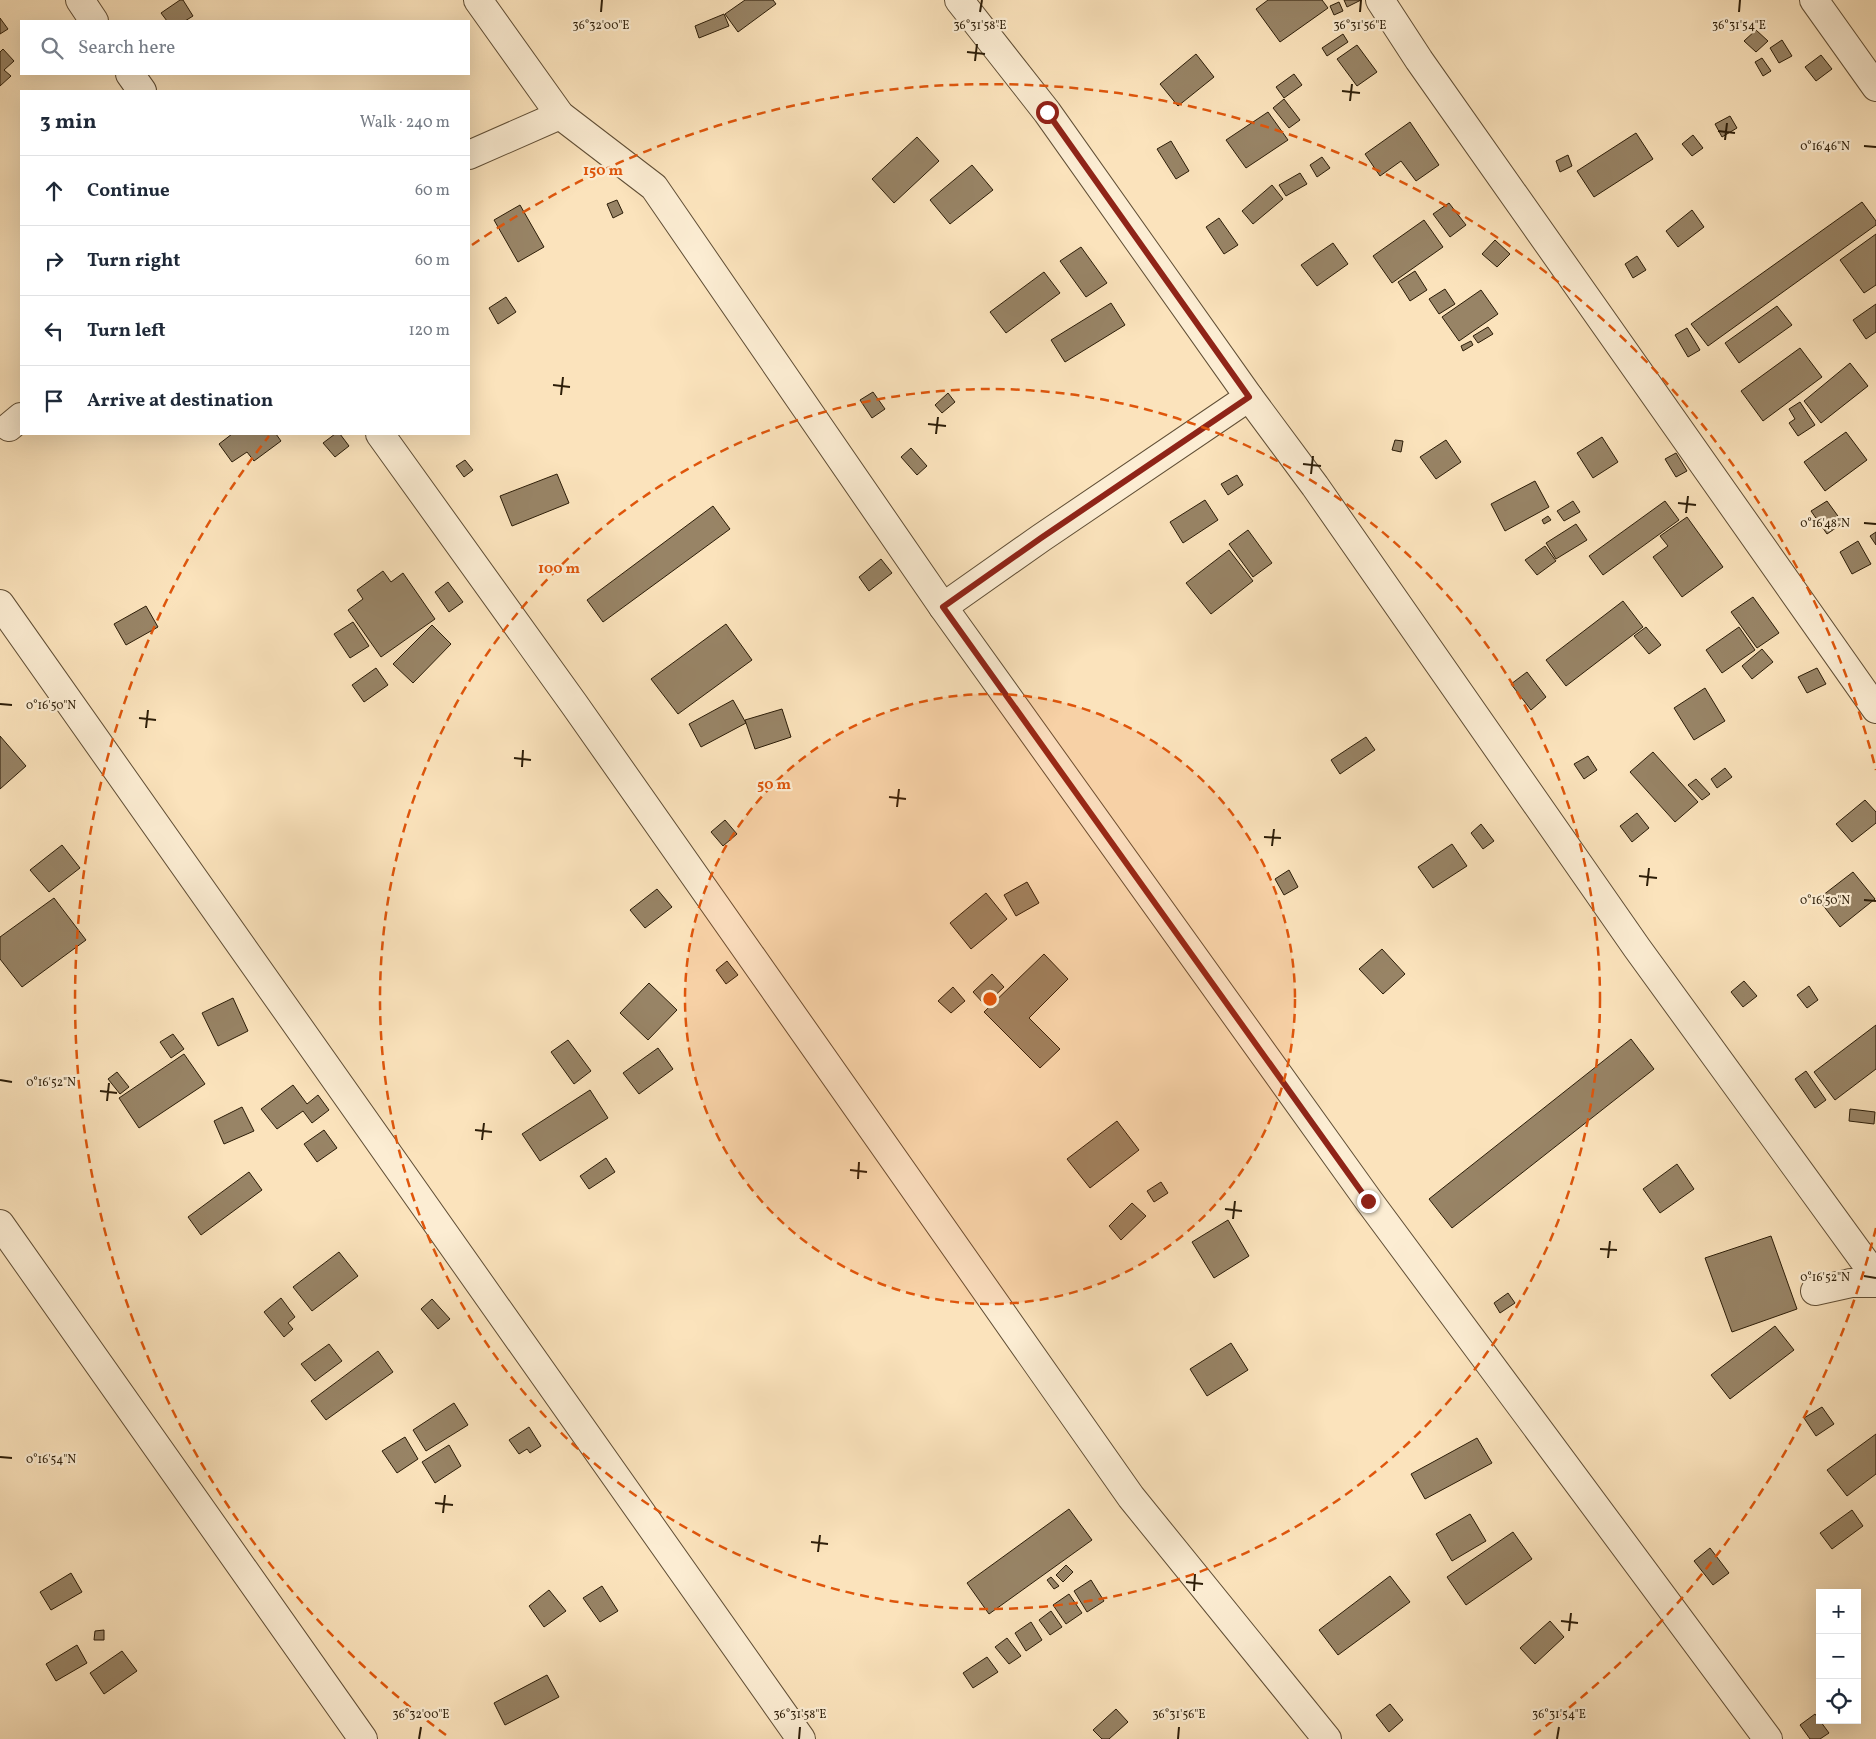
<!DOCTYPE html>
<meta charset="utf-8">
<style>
:root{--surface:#fff;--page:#f6f6f7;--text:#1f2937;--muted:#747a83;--line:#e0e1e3}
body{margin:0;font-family:Vollkorn,serif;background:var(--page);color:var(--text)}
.controls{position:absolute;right:15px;bottom:15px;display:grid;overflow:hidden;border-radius:0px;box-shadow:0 5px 20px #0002}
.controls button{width:45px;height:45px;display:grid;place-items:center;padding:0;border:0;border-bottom:1px solid var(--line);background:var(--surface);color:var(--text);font:25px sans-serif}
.stop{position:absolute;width:15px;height:15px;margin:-11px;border:4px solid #8f2418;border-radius:50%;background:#fff}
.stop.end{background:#8f2418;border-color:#fff;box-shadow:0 1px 5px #0008}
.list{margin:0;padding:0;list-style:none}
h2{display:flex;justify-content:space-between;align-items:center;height:65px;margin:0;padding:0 20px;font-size:21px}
h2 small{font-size:16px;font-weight:400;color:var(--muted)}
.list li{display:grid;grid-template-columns:32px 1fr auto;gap:15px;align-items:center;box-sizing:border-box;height:70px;padding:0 20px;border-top:1px solid var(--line)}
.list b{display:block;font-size:19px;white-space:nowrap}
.list em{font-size:16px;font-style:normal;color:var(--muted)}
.icon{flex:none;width:28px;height:28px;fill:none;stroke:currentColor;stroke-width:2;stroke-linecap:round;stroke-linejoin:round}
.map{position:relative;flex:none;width:1876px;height:1739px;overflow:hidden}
.search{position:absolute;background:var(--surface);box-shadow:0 5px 20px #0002;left:20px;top:20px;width:450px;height:55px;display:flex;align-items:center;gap:12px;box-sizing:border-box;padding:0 18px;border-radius:0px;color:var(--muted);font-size:19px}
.panel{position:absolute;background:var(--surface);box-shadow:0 5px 20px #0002;left:20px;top:90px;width:450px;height:345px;border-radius:0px}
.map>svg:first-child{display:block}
</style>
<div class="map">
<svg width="1876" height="1739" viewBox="0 0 1876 1739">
<rect width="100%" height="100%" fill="#fbe3bc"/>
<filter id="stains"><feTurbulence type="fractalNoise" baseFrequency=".004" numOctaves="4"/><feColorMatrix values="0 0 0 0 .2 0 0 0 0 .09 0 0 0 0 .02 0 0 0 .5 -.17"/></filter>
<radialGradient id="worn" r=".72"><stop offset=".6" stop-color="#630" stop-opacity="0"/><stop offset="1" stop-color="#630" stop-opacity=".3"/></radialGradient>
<g fill="#988466" stroke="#2c1d08">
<polygon points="180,0 183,0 193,16 185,21 167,21 161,13"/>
<polygon points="745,0 773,0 776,4 738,32 725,14"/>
<polygon points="1268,0 1322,0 1328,8 1280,42 1256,9"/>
<polygon points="1344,0 1361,0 1347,7"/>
<polygon points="1339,2 1343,11 1334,15 1330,6"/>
<polygon points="724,14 729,26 699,38 695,26"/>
<polygon points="0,18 8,29 0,34"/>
<polygon points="1756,30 1768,41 1756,52 1744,41"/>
<polygon points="1343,34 1348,42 1327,56 1322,48"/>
<polygon points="1782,40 1792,56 1779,63 1770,48"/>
<polygon points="1357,45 1377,72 1357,86 1337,59"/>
<polygon points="3,49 14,61 4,70 11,76 0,86 0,52"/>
<polygon points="1196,54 1214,77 1178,106 1160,84"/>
<polygon points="1821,55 1832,69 1816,81 1805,67"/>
<polygon points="1762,58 1771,71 1763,76 1755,62"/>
<polygon points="1294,74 1302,85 1284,98 1276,87"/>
<polygon points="1284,99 1300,120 1289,128 1273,108"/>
<polygon points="1268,112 1288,140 1246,168 1226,140"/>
<polygon points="1730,116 1737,128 1722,137 1715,124"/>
<polygon points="1410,122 1439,165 1416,181 1401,161 1380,176 1365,154"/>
<polygon points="1636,133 1653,159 1594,197 1577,171"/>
<polygon points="1693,135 1703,148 1692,156 1682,144"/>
<polygon points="917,137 939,161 894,203 872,179"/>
<polygon points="1171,141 1189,171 1176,179 1157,149"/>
<polygon points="1568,155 1572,166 1560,172 1556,161"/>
<polygon points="1322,157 1330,168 1317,177 1310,165"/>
<polygon points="972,165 993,190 950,224 930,200"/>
<polygon points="1300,173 1307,184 1286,196 1279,185"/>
<polygon points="1272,185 1283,199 1253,224 1242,211"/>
<polygon points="617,200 623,213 613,218 607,204"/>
<polygon points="1862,202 1876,221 1876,225 1708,346 1691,324"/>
<polygon points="1449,203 1466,225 1450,237 1433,214"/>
<polygon points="520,205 544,247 518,262 494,220"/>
<polygon points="1692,210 1704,227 1678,247 1666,231"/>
<polygon points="1219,218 1238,245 1224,254 1206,227"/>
<polygon points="1424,220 1443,247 1392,283 1373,256"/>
<polygon points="1876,234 1876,285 1864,293 1840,260"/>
<polygon points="1495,240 1510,254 1497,267 1482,254"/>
<polygon points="1333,243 1348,264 1317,286 1301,265"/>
<polygon points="1081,247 1107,283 1086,297 1060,261"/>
<polygon points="1637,256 1646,270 1633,278 1625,264"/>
<polygon points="1415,271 1427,290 1410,301 1398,282"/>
<polygon points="1044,272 1060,293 1006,333 990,312"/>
<polygon points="1445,289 1455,304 1439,314 1429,299"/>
<polygon points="1481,290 1498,314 1459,341 1442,317"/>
<polygon points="506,297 516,312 498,324 489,308"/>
<polygon points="1111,303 1125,325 1065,362 1051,340"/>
<polygon points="1876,304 1876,332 1866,339 1853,320"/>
<polygon points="1777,306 1792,325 1739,363 1725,343"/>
<polygon points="1488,327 1493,334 1478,343 1473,336"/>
<polygon points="1687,328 1700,350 1688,357 1675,335"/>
<polygon points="1471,341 1473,345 1463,351 1461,346"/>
<polygon points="1800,348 1822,377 1763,421 1741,391"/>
<polygon points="1850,363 1868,386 1821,423 1804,401"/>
<polygon points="873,392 885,409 872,418 860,400"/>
<polygon points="948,393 955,402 942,413 935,405"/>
<polygon points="1800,402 1815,425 1798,436 1789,423 1795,419 1789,409"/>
<polygon points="1846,432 1867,460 1825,491 1804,462"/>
<polygon points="232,434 276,434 281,441 254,461 247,452 232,462 219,444"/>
<polygon points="335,434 340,434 349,446 335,457 323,443"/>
<polygon points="1602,437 1618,462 1593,478 1577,453"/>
<polygon points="1395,440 1403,441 1401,452 1392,450"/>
<polygon points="1446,440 1461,462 1436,479 1420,457"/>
<polygon points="911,448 927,466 917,475 901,457"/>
<polygon points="1676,453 1687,471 1676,477 1665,459"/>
<polygon points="465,460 473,470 464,477 456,466"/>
<polygon points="557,474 569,503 512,526 500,496"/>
<polygon points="1237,475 1243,485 1228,495 1221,484"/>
<polygon points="1535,481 1549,507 1505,531 1491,504"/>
<polygon points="1205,500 1218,520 1183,543 1170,522"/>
<polygon points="1573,501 1580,512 1564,521 1557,511"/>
<polygon points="1665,501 1679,520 1603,575 1589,556"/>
<polygon points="1827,501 1843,523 1827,534 1811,511"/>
<polygon points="713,506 730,529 603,622 587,600"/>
<polygon points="1548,516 1551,520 1544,524 1542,520"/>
<polygon points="1687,517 1723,567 1682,597 1653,557 1668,546 1660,536"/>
<polygon points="1576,524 1587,540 1556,559 1546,543"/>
<polygon points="1248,530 1272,563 1253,577 1229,544"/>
<polygon points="1876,532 1876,545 1870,536"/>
<polygon points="1858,541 1871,564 1852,574 1840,552"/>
<polygon points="1545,546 1556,561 1537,575 1525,560"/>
<polygon points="1229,550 1253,581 1211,614 1186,583"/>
<polygon points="881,559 892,573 869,591 859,577"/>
<polygon points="383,571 391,582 403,573 435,619 381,657 348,610 363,599 357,590"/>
<polygon points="448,582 463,602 449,612 435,592"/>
<polygon points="1753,597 1779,633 1757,648 1731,612"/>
<polygon points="1623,601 1643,627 1566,686 1546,660"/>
<polygon points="146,606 158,627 126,645 114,624"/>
<polygon points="353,622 369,646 350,658 334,634"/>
<polygon points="726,624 752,660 678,714 651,679"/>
<polygon points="432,625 451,644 413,683 393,664"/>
<polygon points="1646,627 1661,645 1649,654 1634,636"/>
<polygon points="1739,627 1755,650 1722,673 1706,650"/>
<polygon points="1762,649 1773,662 1752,679 1742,666"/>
<polygon points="376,668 388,685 364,702 352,685"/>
<polygon points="1817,668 1826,684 1807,693 1798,677"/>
<polygon points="1527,672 1546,697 1531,710 1511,684"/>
<polygon points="1705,688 1725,721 1694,740 1674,708"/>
<polygon points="733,700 746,723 701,747 689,724"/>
<polygon points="782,709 791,737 755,749 745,720"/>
<polygon points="0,736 26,766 0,789"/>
<polygon points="1366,737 1375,750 1340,774 1331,760"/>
<polygon points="1653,752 1698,802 1675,822 1630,772"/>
<polygon points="1588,756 1597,770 1584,779 1574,764"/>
<polygon points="1725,768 1732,777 1717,788 1711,779"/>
<polygon points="1696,779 1710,794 1702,800 1688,785"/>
<polygon points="1865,800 1876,812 1876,823 1852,842 1836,824"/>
<polygon points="1637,813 1649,828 1632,842 1620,826"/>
<polygon points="725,820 737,834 723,846 711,832"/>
<polygon points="1481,824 1494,841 1483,849 1471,833"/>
<polygon points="1452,844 1467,866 1433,888 1418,867"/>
<polygon points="62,845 80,868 49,892 30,870"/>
<polygon points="1289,870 1298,887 1284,895 1275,879"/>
<polygon points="1853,872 1875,899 1840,927 1818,899"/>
<polygon points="1027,882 1039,903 1016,916 1004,895"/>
<polygon points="657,889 672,907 645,928 630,910"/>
<polygon points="986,893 1007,919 971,949 950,923"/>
<polygon points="54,898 86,940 22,987 0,959 0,937"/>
<polygon points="1382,949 1405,974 1383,994 1359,969"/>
<polygon points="1044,954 1068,979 1029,1018 1060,1049 1040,1068 984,1012"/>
<polygon points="727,961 738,975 726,984 716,970"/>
<polygon points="992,974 1004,987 985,1005 973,992"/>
<polygon points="1744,981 1757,996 1743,1007 1731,992"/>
<polygon points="649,983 677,1010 648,1040 620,1013"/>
<polygon points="1809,986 1818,1000 1807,1008 1797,995"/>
<polygon points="953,987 965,1001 951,1013 938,1001"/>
<polygon points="233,998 248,1031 218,1046 202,1013"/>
<polygon points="1876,1025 1876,1069 1835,1100 1814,1072"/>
<polygon points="173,1034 184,1049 171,1058 160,1042"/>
<polygon points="1631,1039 1654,1069 1452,1228 1429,1199"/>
<polygon points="568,1040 591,1071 574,1084 551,1052"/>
<polygon points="658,1048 673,1069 639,1094 623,1073"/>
<polygon points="184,1054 205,1084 139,1128 119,1098"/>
<polygon points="1806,1071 1826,1100 1815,1108 1795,1079"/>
<polygon points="117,1072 129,1087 120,1094 108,1079"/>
<polygon points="293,1085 307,1104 318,1095 329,1110 312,1123 303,1111 277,1129 261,1109"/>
<polygon points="590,1090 608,1118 540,1161 522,1134"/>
<polygon points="242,1107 254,1131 224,1144 214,1121"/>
<polygon points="1850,1109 1875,1112 1874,1124 1849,1121"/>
<polygon points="1117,1121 1139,1150 1090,1188 1067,1159"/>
<polygon points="324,1130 337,1148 317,1162 304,1144"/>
<polygon points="606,1158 615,1172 589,1189 580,1176"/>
<polygon points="1677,1164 1694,1189 1660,1213 1643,1189"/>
<polygon points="249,1172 262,1190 201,1235 188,1217"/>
<polygon points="1161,1182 1168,1193 1154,1202 1147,1191"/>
<polygon points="1132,1203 1146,1216 1121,1240 1109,1226"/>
<polygon points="1228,1220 1249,1256 1214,1278 1192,1242"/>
<polygon points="1771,1236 1797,1309 1732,1332 1705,1258"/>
<polygon points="339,1252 358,1276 312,1311 293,1287"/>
<polygon points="1508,1293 1515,1303 1500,1313 1494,1303"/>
<polygon points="281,1298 295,1317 288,1323 293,1329 284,1337 264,1312"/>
<polygon points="432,1299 450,1319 438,1329 421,1309"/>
<polygon points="1775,1326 1794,1350 1730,1399 1711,1375"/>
<polygon points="1231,1343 1248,1370 1207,1396 1190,1369"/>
<polygon points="329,1344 342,1361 315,1381 301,1364"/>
<polygon points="378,1351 393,1372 326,1420 311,1401"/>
<polygon points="454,1403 468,1425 426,1451 413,1430"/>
<polygon points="1822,1407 1834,1424 1816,1436 1804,1418"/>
<polygon points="529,1427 541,1446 530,1453 527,1449 519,1454 509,1440"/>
<polygon points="1876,1434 1876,1474 1847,1496 1827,1470"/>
<polygon points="405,1437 418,1459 397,1473 382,1451"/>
<polygon points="1477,1438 1492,1463 1425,1499 1411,1474"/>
<polygon points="449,1445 461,1466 435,1483 422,1462"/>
<polygon points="1069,1509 1092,1540 989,1614 967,1583"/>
<polygon points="1852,1510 1863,1526 1832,1549 1820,1533"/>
<polygon points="1470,1514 1486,1541 1452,1561 1436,1534"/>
<polygon points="1513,1532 1532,1559 1466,1605 1447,1577"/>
<polygon points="1710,1548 1729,1573 1713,1585 1694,1561"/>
<polygon points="1066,1565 1073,1572 1063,1582 1056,1575"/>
<polygon points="71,1573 82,1592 51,1610 40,1592"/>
<polygon points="1390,1576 1410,1602 1338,1655 1319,1630"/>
<polygon points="1051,1577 1059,1586 1054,1589 1047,1580"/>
<polygon points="1091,1580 1104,1601 1087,1612 1074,1591"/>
<polygon points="602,1586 618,1611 600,1622 583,1598"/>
<polygon points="549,1590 566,1611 544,1627 529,1606"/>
<polygon points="1069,1594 1082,1613 1066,1624 1053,1605"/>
<polygon points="1051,1611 1062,1627 1050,1635 1039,1620"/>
<polygon points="1550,1621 1564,1637 1535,1664 1520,1648"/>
<polygon points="1031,1622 1042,1640 1026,1651 1015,1633"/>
<polygon points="104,1630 104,1640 94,1640 95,1631"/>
<polygon points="1007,1638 1021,1656 1009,1664 995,1647"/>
<polygon points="77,1645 87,1663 56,1681 46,1664"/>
<polygon points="122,1651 137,1671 104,1694 90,1673"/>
<polygon points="987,1657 998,1672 973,1688 963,1673"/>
<polygon points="547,1675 559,1697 505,1725 494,1703"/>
<polygon points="1390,1704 1403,1720 1389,1732 1376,1715"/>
<polygon points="1116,1709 1128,1722 1109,1739 1102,1739 1093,1730"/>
<polygon points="1815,1714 1829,1733 1820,1739 1810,1739 1800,1725"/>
</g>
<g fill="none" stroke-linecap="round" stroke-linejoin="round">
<g stroke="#604e35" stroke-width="30">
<g id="minor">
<polyline points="80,0 94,21"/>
<polyline points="478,0 560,115 654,187 943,607 1369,1201 1768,1739"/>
<polyline points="959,0 1047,112 1249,397 1315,486 1637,948 1876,1277"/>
<polyline points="1380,0 1419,60 1876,709"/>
<polyline points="1814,0 1876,87"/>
<polyline points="130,74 142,91"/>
<polyline points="469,155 560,115"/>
<polyline points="9,427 21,417"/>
<polyline points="380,434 574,704 1131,1497 1327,1739"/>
<polyline points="0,604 801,1739"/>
<polyline points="943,607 1041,538 1249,397"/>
<polyline points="0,1224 363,1739"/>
<polyline points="1815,1291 1851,1283 1876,1283"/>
</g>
</g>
<use href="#minor" stroke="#fcedd3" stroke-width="28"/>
</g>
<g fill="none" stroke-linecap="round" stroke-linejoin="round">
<polyline stroke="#8f2418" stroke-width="6" points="1047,112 1249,397 1041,538 943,607 1368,1201"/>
</g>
<path fill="none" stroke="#2c1d08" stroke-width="2" d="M601 12 602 0M980 12 982 0M1360 12 1361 0M1739 12 1740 0M967 52 985 54M975 61 977 44M1342 91 1360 93M1350 101 1352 84M1718 131 1735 133M1725 140 1727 123M1864 146 1876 147M553 385 570 387M561 395 563 377M928 424 946 426M936 434 938 417M1303 464 1321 466M1311 474 1313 456M1678 503 1696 505M1686 513 1688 496M1864 523 1876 524M0 704 12 705M139 718 156 720M146 728 148 710M514 758 531 760M522 767 523 750M889 797 906 799M897 807 899 789M1264 837 1281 838M1272 846 1274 829M1639 876 1657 878M1647 886 1649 868M1864 900 1876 901M0 1080 12 1082M100 1091 117 1093M107 1101 109 1083M475 1130 492 1132M482 1140 484 1123M850 1170 867 1172M858 1179 859 1162M1225 1209 1242 1211M1233 1219 1235 1201M1600 1249 1617 1250M1608 1258 1610 1241M1864 1276 1876 1278M0 1457 12 1458M435 1503 453 1505M443 1513 445 1495M811 1542 828 1544M818 1552 820 1535M1186 1582 1203 1584M1194 1591 1195 1574M1561 1621 1578 1623M1569 1631 1571 1613M419 1739 421 1727M799 1739 800 1727M1178 1739 1179 1727M1557 1739 1559 1727"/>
<circle cx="990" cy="999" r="305" fill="#df560c" fill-opacity=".12"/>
<g fill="none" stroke="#df560c" stroke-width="2.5" stroke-dasharray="9 6">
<circle cx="990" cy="999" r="305"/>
<circle cx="990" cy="999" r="610"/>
<path d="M1876 1228A915 915 0 0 1 1534 1735M446 1735A915 915 0 0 1 269 436M472 245A915 915 0 0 1 1876 770"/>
</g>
<g font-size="12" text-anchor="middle" fill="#2c1d08" stroke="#fcedd3" stroke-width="4.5" stroke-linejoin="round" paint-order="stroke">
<text x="601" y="29">36°32'00"E</text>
<text x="980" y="29">36°31'58"E</text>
<text x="1360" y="29">36°31'56"E</text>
<text x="1739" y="29">36°31'54"E</text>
<text x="1825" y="150">0°16'46"N</text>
<text x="1825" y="527">0°16'48"N</text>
<text x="51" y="709">0°16'50"N</text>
<text x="1825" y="904">0°16'50"N</text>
<text x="51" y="1086">0°16'52"N</text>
<text x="1825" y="1281">0°16'52"N</text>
<text x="51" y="1463">0°16'54"N</text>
<text x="421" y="1718">36°32'00"E</text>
<text x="800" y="1718">36°31'58"E</text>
<text x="1179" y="1718">36°31'56"E</text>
<text x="1559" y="1718">36°31'54"E</text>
</g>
<circle cx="990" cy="999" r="8" fill="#df560c" stroke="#fcedd3" stroke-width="2.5"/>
<g font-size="15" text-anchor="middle" font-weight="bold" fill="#df560c" stroke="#fcedd3" stroke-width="4.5" stroke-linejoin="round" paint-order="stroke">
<text x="603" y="175">150 m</text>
<text x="559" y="573">100 m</text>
<text x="774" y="789">50 m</text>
</g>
<rect width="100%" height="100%" filter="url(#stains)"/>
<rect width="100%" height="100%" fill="url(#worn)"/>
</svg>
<div class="controls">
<button>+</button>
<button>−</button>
<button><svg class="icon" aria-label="locate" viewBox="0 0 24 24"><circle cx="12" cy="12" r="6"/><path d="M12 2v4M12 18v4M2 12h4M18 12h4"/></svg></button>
</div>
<div class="stop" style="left:1047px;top:112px"></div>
<div class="stop end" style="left:1368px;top:1201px"></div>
<div class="search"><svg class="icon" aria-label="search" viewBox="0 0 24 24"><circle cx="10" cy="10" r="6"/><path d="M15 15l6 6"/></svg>Search here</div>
<section class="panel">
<h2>3 min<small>Walk · 240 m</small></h2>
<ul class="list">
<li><svg class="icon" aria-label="ahead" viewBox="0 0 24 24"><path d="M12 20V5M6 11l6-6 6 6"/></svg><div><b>Continue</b></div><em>60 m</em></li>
<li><svg class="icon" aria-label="right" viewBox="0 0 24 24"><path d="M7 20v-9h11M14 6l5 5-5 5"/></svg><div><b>Turn right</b></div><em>60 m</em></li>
<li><svg class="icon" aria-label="left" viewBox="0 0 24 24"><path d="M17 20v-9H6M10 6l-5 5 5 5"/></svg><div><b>Turn left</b></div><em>120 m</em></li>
<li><svg class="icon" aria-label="arrive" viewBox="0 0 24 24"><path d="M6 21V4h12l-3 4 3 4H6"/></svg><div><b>Arrive at destination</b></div></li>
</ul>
</section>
</div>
